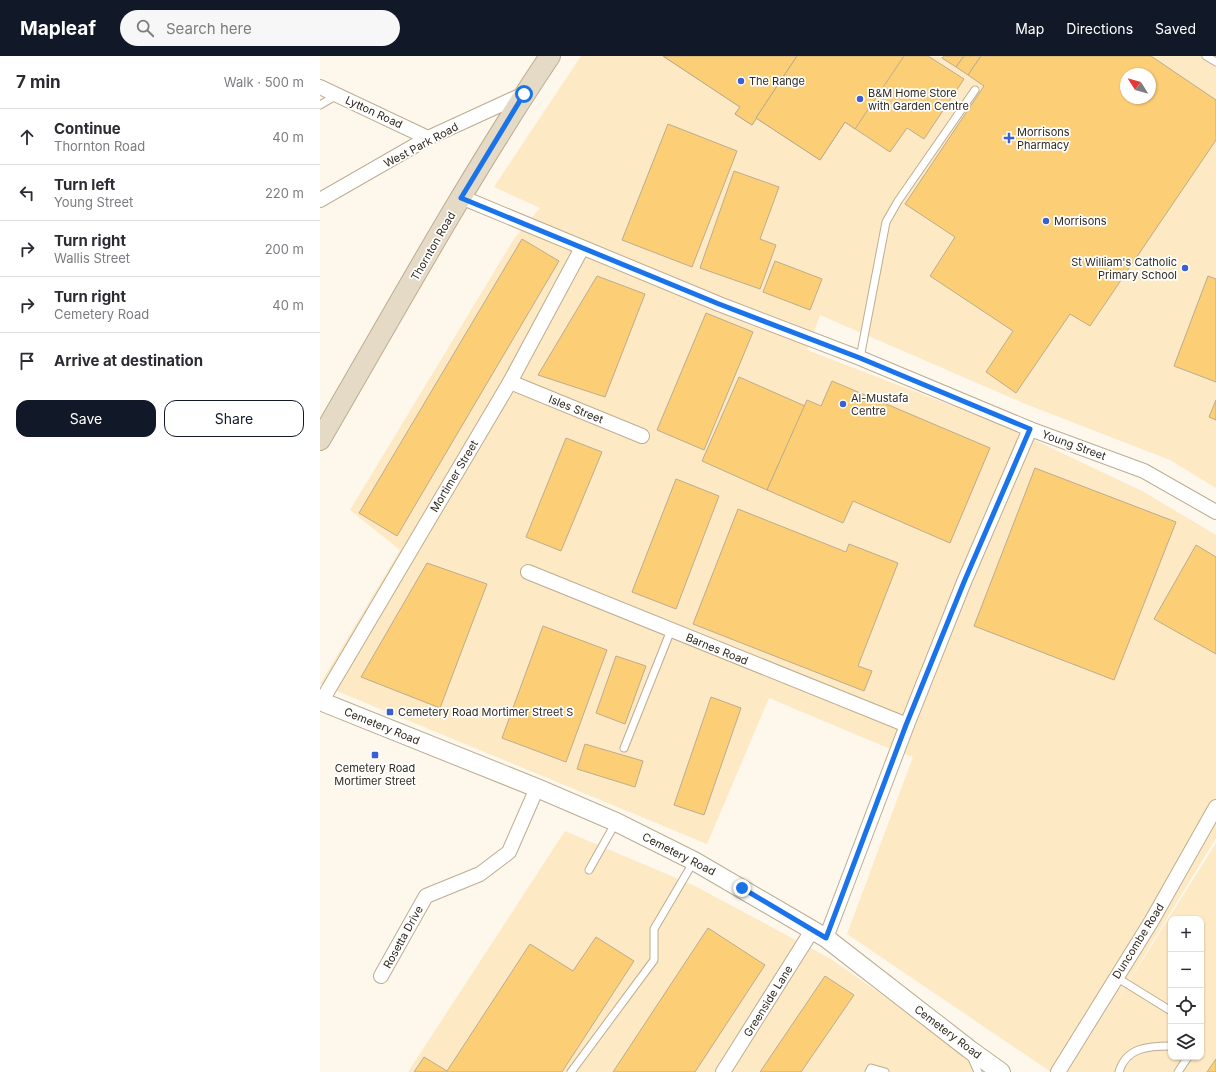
<!DOCTYPE html>
<meta charset="utf-8">
<style>
:root{--surface:#fff;--page:#f7f7f7;--text:#2b2b33;--muted:#7c7c81;--line:#e1e1e2;--accent:#111827}
body{margin:0;font-family:Inter,sans-serif;background:var(--page);color:var(--text)}
.controls{position:absolute;right:12px;bottom:12px;display:grid;overflow:hidden;border-radius:8px;box-shadow:0 1px 3px #0004}
.controls button{width:36px;height:36px;display:grid;place-items:center;padding:0;border:0;border-bottom:1px solid var(--line);background:var(--surface);color:var(--text);font:20px sans-serif}
.compass{position:absolute;left:800px;top:12px;width:36px;height:36px;border-radius:50%;background:var(--surface);box-shadow:0 1px 3px #0004;rotate:307deg}
.stop{position:absolute;width:12px;height:12px;margin:-9px;border:3px solid #1a73e8;border-radius:50%;background:#fff}
.stop.end{background:#1a73e8;border-color:#fff;box-shadow:0 1px 4px #0008}
.list{margin:0;padding:0;list-style:none}
h2{display:flex;justify-content:space-between;align-items:center;height:52px;margin:0;padding:0 16px;font-size:17px}
h2 small{font-size:13px;font-weight:400;color:var(--muted)}
.list li{display:grid;grid-template-columns:26px 1fr auto;gap:12px;align-items:center;box-sizing:border-box;height:56px;padding:0 16px;border-top:1px solid var(--line)}
.list b{display:block;font-size:15px;white-space:nowrap}
.list p{margin:0;font-size:13px;white-space:nowrap;color:var(--muted)}
.list em{font-size:13px;font-style:normal;color:var(--muted)}
.actions{display:flex;gap:8px;padding:12px 16px}
.actions a{flex:1;padding:9px 0;border:1px solid var(--accent);border-radius:12px;text-align:center;font-size:14px;color:var(--accent)}
.actions .main{background:var(--accent);color:#fff}
.icon{flex:none;width:22px;height:22px;fill:none;stroke:currentColor;stroke-width:2;stroke-linecap:round;stroke-linejoin:round}
.map{position:relative;flex:none;width:896px;height:1016px;overflow:hidden}
header{display:flex;align-items:center;gap:24px;box-sizing:border-box;height:56px;padding:0 20px;background:var(--accent);color:#fff}
header strong{font-size:19px}
nav{display:flex;gap:22px;margin-inline-start:auto;font-size:14px}
.search{width:280px;height:36px;background:var(--page);display:flex;align-items:center;gap:10px;box-sizing:border-box;padding:0 14px;border-radius:22px;color:var(--muted);font-size:15px}
main{display:flex}
aside{flex:1;background:var(--surface)}
.map>svg:first-child{display:block}
</style>
<header>
<strong>Mapleaf</strong>
<div class="search"><svg class="icon" aria-label="search" viewBox="0 0 24 24"><circle cx="10" cy="10" r="6"/><path d="M15 15l6 6"/></svg>Search here</div>
<nav><a>Map</a><a>Directions</a><a>Saved</a></nav>
</header>
<main>
<aside>
<h2>7 min<small>Walk · 500 m</small></h2>
<ul class="list">
<li><svg class="icon" aria-label="ahead" viewBox="0 0 24 24"><path d="M12 20V5M6 11l6-6 6 6"/></svg><div><b>Continue</b><p>Thornton Road</p></div><em>40 m</em></li>
<li><svg class="icon" aria-label="left" viewBox="0 0 24 24"><path d="M17 20v-9H6M10 6l-5 5 5 5"/></svg><div><b>Turn left</b><p>Young Street</p></div><em>220 m</em></li>
<li><svg class="icon" aria-label="right" viewBox="0 0 24 24"><path d="M7 20v-9h11M14 6l5 5-5 5"/></svg><div><b>Turn right</b><p>Wallis Street</p></div><em>200 m</em></li>
<li><svg class="icon" aria-label="right" viewBox="0 0 24 24"><path d="M7 20v-9h11M14 6l5 5-5 5"/></svg><div><b>Turn right</b><p>Cemetery Road</p></div><em>40 m</em></li>
<li><svg class="icon" aria-label="arrive" viewBox="0 0 24 24"><path d="M6 21V4h12l-3 4 3 4H6"/></svg><div><b>Arrive at destination</b></div></li>
</ul>
<div class="actions"><a class="main">Save</a><a>Share</a></div>
</aside>
<div class="map">
<svg width="896" height="1016" viewBox="0 0 896 1016">
<rect width="100%" height="100%" fill="#fef7ec"/>
<g fill="#fde9c4" fill-rule="evenodd">
<path d="M261 0H896V432L850 404 703 347 500 259 487 294 687 371 824 436 896 479V782L786 962 896 787V1016H731L527 878 593 701 568 692 449 642 387 788 0 628 80 494 30 454 194 183 220 152 174 131ZM806 18H830V42H806ZM851 863H881V1001H851Z"/>
<polygon points="245,775 375,830 511,903 672,1016 88,1016"/>
</g>
<g fill="#fcce75" stroke="#bcac90" fill-rule="evenodd">
<polygon points="343,0 477,0 432,69 415,58 420,51"/>
<polygon points="343,0 477,0 432,69 415,58 420,51"/>
<polygon points="477,0 608,0 644,23 604,83 587,72 570,96 525,66 500,104 436,62"/>
<polygon points="477,0 584,0 535,73 525,66 500,104 436,62"/>
<polygon points="624,0 644,0 636,11 622,2"/>
<polygon points="644,0 661,0 648,19 636,11"/>
<path d="M661 0H831L896 44V84L770 270 750 258 696 337 666 316 693 275 610 220 635 181 585 148 664 30 648 19ZM806 18H830V42H806Z"/>
<polygon points="348,68 417,95 372,211 302,184"/>
<polygon points="414,115 459,131 440,183 456,189 440,233 380,212"/>
<polygon points="202,183 239,205 77,480 39,457"/>
<polygon points="455,205 502,223 490,254 443,236"/>
<polygon points="277,220 325,238 285,341 218,319"/>
<polygon points="888,220 896,223 896,326 854,310"/>
<polygon points="386,257 433,276 384,394 337,374"/>
<polygon points="419,321 485,350 447,434 382,405"/>
<polygon points="512,325 670,392 630,487 533,445 523,467 447,434 487,344 501,350"/>
<polygon points="896,344 896,364 889,361"/>
<polygon points="246,382 282,396 241,495 206,481"/>
<polygon points="715,412 856,466 794,624 654,570"/>
<polygon points="356,423 399,440 356,553 312,536"/>
<polygon points="418,453 526,496 529,488 578,507 538,610 552,615 544,635 373,568"/>
<polygon points="876,489 896,501 896,598 834,563"/>
<polygon points="107,507 167,528 120,652 41,621"/>
<polygon points="223,570 287,594 246,706 182,682"/>
<polygon points="296,600 326,610 305,668 276,657"/>
<polygon points="391,641 421,652 384,759 354,749"/>
<polygon points="265,688 323,705 315,731 257,713"/>
<polygon points="388,872 445,909 375,1016 293,1016"/>
<polygon points="276,881 314,905 242,1016 94,1016 104,1001 127,1015 210,888 253,915"/>
<polygon points="505,920 534,939 481,1016 440,1016"/>
<polygon points="896,1003 896,1016 887,1016"/>
</g>
<g fill="none" stroke-linecap="round" stroke-linejoin="round">
<g stroke="#bdad91" stroke-width="9">
<g id="service">
<polyline points="886,0 896,6"/>
<polyline points="0,49 17,39"/>
<polyline points="540,302 566,166 578,145 655,34"/>
<polyline points="304,692 351,574"/>
<polyline points="269,814 296,766"/>
<polyline points="796,921 851,955"/>
<polyline points="651,1000 658,1016"/>
<polyline points="251,1016 334,904 334,873 374,805"/>
<polyline points="549,1016 551,1012 565,1016"/>
<path d="M799 1016C806 991 829 990 851 990"/>
<polyline points="858,1016 868,1001"/>
</g>
</g>
<g stroke="#bdad91" stroke-width="16">
<g id="minor">
<polyline points="0,31 108,82"/>
<polyline points="141,141 399,248 540,302 710,373 824,415 896,456"/>
<polyline points="0,144 108,82 204,38"/>
<polyline points="190,326 322,380"/>
<polyline points="208,516 587,669"/>
<polyline points="1,646 190,326 262,192"/>
<polyline points="506,882 587,669 644,526 710,373"/>
<polyline points="61,920 106,840 160,818 189,796 217,732"/>
<polyline points="403,1016 493,873"/>
<polyline points="738,1016 831,866 896,751"/>
</g>
</g>
<g stroke="#bdad91" stroke-width="20">
<polyline id="tertiary" points="0,645 217,732 296,766 374,805 506,882 649,993 681,1016"/>
</g>
<g stroke="#bdad91" stroke-width="22">
<path id="secondary" d="M0 384C75 255 147 124 230 0"/>
</g>
<use href="#service" stroke="#fff" stroke-width="7"/>
<use href="#minor" stroke="#fff" stroke-width="14"/>
<use href="#tertiary" stroke="#fff" stroke-width="18"/>
<use href="#secondary" stroke="#e4dac5" stroke-width="20"/>
</g>
<g fill="none" stroke-linecap="round" stroke-linejoin="round">
<polyline stroke="#1a73e8" stroke-width="5" points="204,38 141,142 399,248 540,302 710,373 644,526 586,669 506,882 422,832"/>
</g>
<g fill="#3960d1" stroke="#fff" stroke-width="1.5">
<circle cx="421" cy="25" r="4"/>
<circle cx="540" cy="43" r="4"/>
<path d="M687 76h4v4h4v4h-4v4h-4v-4h-4v-4h4z"/>
<circle cx="726" cy="165" r="4"/>
<circle cx="865" cy="212" r="4"/>
<circle cx="523" cy="348" r="4"/>
<rect x="66" y="652" width="8" height="8" rx="2"/>
<rect x="51" y="695" width="8" height="8" rx="2"/>
</g>
<g text-anchor="middle" stroke-width="3.5" stroke-linejoin="round" paint-order="stroke">
<g font-size="11" fill="#302a1f" stroke="#fff" text-anchor="start">
<text x="429" y="29">The Range</text>
<text x="548" y="41">B&amp;M Home Store<tspan x="548" dy="13">with Garden Centre</tspan></text>
<text x="697" y="80">Morrisons<tspan x="697" dy="13">Pharmacy</tspan></text>
<text x="734" y="169">Morrisons</text>
<text x="857" y="210" text-anchor="end">St William's Catholic<tspan x="857" dy="13">Primary School</tspan></text>
<text x="531" y="346">Al-Mustafa<tspan x="531" dy="13">Centre</tspan></text>
<text x="78" y="660">Cemetery Road Mortimer Street S</text>
<text x="55" y="716" text-anchor="middle">Cemetery Road<tspan x="55" dy="13">Mortimer Street</tspan></text>
</g>
<g font-size="11" fill="#302a1f" stroke="#fff">
<text transform="translate(54 56) rotate(25)" y="4">Lytton Road</text>
<text transform="translate(101 89) rotate(-28)" y="4">West Park Road</text>
<text transform="translate(113 190) rotate(-60)" y="4">Thornton Road</text>
<text transform="translate(256 353) rotate(22)" y="4">Isles Street</text>
<text transform="translate(754 389) rotate(20)" y="4">Young Street</text>
<text transform="translate(134 420) rotate(-59)" y="4">Mortimer Street</text>
<text transform="translate(397 593) rotate(22)" y="4">Barnes Road</text>
<text transform="translate(62 670) rotate(22)" y="4">Cemetery Road</text>
<text transform="translate(359 798) rotate(27)" y="4">Cemetery Road</text>
<text transform="translate(83 881) rotate(-61)" y="4">Rosetta Drive</text>
<text transform="translate(818 885) rotate(-58)" y="4">Duncombe Road</text>
<text transform="translate(448 945) rotate(-58)" y="4">Greenside Lane</text>
<text transform="translate(628 976) rotate(37)" y="4">Cemetery Road</text>
</g>
</g>
</svg>
<div class="controls">
<button>+</button>
<button>−</button>
<button><svg class="icon" aria-label="locate" viewBox="0 0 24 24"><circle cx="12" cy="12" r="6"/><path d="M12 2v4M12 18v4M2 12h4M18 12h4"/></svg></button>
<button><svg class="icon" aria-label="layers" viewBox="0 0 24 24"><path d="M12 4l9 5-9 5-9-5zM3 14l9 5 9-5"/></svg></button>
</div>
<svg class="compass" viewBox="-18 -18 36 36"><path d="M0-13l5 13h-10z" fill="#e53935"/><path d="M0 13l5-13h-10z" fill="#7c7c81"/></svg>
<div class="stop" style="left:204px;top:38px"></div>
<div class="stop end" style="left:422px;top:832px"></div>
</div>
</main>
